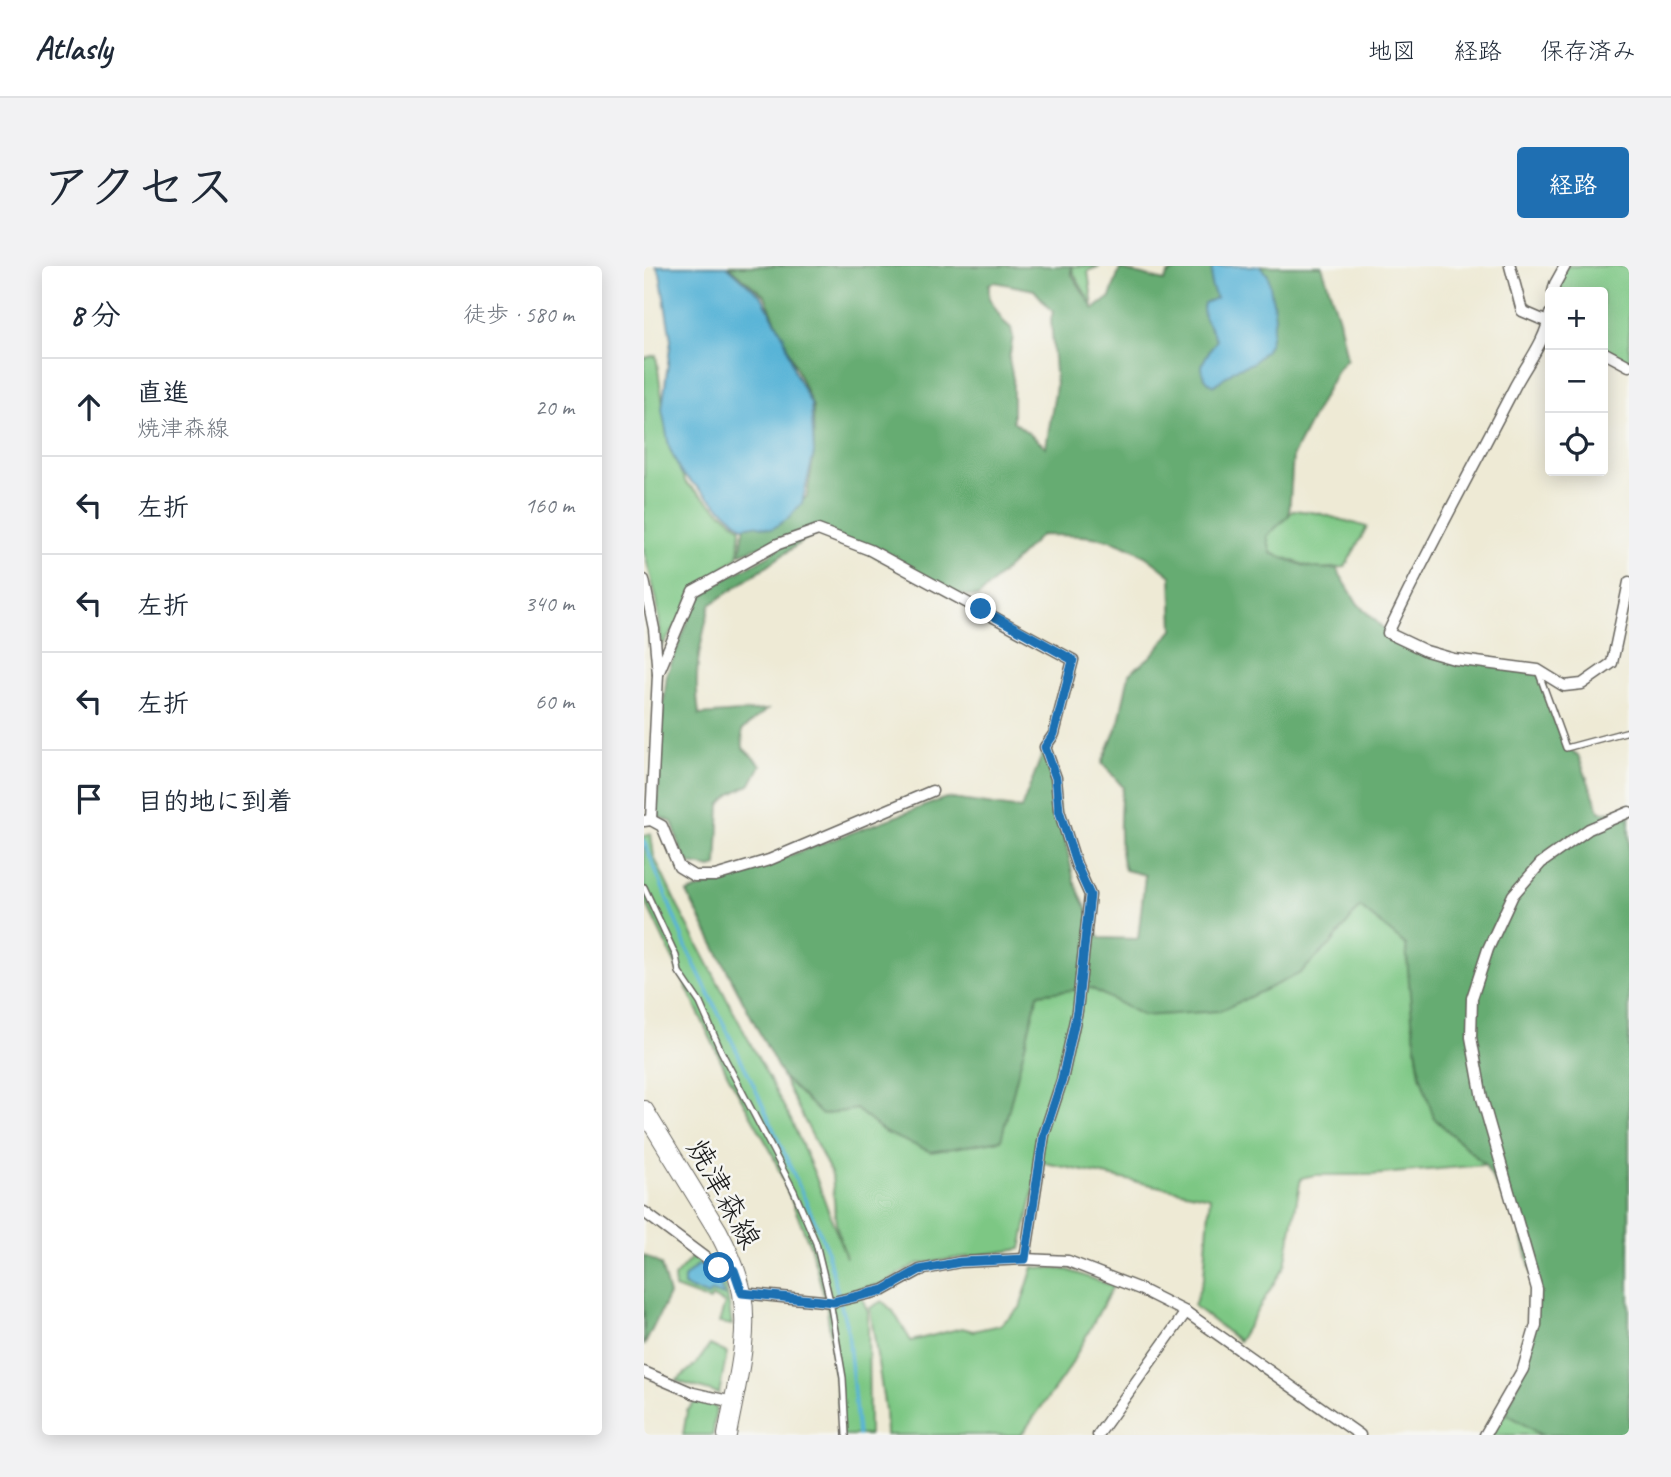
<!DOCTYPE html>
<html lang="ja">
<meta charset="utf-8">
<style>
:root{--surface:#fff;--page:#f2f2f3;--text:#1f2937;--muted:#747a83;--line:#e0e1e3;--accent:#1f6fb2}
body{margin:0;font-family:Caveat,"Klee One",sans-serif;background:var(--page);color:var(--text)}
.controls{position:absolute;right:21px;top:21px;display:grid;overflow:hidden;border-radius:7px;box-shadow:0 4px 18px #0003}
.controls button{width:63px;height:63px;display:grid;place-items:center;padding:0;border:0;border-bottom:2px solid var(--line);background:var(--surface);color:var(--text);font:35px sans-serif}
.stop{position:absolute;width:21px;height:21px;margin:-16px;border:5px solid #1f6fb2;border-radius:50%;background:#fff}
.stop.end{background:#1f6fb2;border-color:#fff;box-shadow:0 2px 7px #0008}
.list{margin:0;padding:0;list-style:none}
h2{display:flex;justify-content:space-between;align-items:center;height:91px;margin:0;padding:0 28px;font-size:30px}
h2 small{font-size:23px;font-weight:400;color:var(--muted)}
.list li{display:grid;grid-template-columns:46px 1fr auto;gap:21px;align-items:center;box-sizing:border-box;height:98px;padding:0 28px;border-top:2px solid var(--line)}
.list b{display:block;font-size:26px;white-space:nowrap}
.list p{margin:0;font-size:23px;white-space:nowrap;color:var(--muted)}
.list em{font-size:23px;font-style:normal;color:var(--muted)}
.icon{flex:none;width:38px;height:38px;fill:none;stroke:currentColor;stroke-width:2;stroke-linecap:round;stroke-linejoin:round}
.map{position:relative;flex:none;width:985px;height:1169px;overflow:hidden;border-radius:7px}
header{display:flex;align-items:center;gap:42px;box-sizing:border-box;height:98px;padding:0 35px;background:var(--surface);border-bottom:2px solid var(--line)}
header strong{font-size:33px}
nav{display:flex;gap:38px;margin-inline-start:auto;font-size:24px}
.intro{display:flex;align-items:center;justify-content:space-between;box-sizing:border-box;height:168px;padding:0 42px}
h1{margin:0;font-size:49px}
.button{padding:18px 32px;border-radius:7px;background:var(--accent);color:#fff;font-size:24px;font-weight:700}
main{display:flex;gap:42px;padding:0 42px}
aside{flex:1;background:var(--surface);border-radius:7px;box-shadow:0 4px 18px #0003}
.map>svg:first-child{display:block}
</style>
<header>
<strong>Atlasly</strong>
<nav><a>地図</a><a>経路</a><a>保存済み</a></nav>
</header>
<div class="intro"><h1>アクセス</h1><a class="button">経路</a></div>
<main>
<aside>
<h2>8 分<small>徒歩 · 580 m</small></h2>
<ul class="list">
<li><svg class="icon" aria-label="ahead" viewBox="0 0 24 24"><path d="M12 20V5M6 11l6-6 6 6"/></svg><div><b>直進</b><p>焼津森線</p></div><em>20 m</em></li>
<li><svg class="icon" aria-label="left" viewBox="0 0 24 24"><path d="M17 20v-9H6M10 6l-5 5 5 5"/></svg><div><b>左折</b></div><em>160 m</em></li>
<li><svg class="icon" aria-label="left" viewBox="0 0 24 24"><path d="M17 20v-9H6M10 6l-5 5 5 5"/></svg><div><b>左折</b></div><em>340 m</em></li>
<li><svg class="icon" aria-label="left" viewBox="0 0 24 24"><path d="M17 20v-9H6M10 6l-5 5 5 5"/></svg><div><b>左折</b></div><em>60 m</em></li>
<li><svg class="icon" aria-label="arrive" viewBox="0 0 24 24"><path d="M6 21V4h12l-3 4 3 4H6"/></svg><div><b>目的地に到着</b></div></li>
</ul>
</aside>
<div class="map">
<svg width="985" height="1169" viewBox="0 0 985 1169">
<rect width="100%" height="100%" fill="#f6f6f2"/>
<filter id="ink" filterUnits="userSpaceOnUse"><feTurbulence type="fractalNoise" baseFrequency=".0143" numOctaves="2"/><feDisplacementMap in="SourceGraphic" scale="14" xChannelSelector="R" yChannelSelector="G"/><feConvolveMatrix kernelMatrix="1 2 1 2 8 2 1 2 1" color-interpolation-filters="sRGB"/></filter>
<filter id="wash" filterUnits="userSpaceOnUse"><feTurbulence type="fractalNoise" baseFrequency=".00686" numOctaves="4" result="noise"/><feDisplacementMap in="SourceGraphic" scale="28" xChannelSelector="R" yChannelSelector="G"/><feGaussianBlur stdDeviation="1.57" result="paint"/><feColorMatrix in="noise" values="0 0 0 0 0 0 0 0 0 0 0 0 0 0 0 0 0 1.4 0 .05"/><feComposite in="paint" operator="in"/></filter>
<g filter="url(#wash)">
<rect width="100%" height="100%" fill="#eeead5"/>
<g fill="#7dc784" stroke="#4c7250" stroke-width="2">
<polygon points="428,0 456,0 444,5 449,41 429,6"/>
<polygon points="921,0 985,0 985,100 959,82 959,26 915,26 915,18"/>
<polygon points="12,89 25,181 42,217 97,262 94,291 49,325 40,349 18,380 13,335 0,285 0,92"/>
<polygon points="650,244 674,247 723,261 701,301 672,303 627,287 623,270"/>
<polygon points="7,568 10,591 34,641 147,854 171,909 202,992 192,958 188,909 138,810 178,849 212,843 242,867 341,875 356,874 394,728 686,679 716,640 767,680 768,753 776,808 790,852 841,899 727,909 671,909 657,912 641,999 595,1075 550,1040 560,1010 566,931 396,896 377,983 273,998 238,1018 214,1023 224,1046 225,1169 198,1169 183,1042 167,982 128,887 84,809 0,632 0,570"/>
<polygon points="49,990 75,1005 83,1026 88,1059 75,1057 81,1037 68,1031 66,1035 31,1022 30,1011"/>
<polygon points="389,1001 424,1004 469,1020 424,1104 377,1169 242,1169 241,1144 226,1042 238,1035 249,1045 267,1075 318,1062 329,1065 356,1059 376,1042"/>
<polygon points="66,1079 83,1087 75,1128 32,1115 52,1098"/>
<polygon points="52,1135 72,1141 69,1169 39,1169 43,1145"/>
<polygon points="862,1147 897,1169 844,1169"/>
</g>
<g fill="#66ac72" stroke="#416447" stroke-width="2" fill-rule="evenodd">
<path d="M84 0H427V7L450 43 466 31 476 3 520 15 524 8 541 0H678L695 53 703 93 693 104 649 189 645 249 623 270 627 287C649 295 668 306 692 302L714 338 744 367 810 393 894 404 922 482 934 489 956 546 985 545V1169H897L862 1147 876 1112 893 1029 876 962 841 899 790 852 776 808 768 753 762 679 716 641 686 679 655 708 576 745 499 750 447 722 394 728 357 874 287 886 242 867 212 843 178 849 138 810 43 627 302 532 377 543 401 481 430 615 456 672 494 673 501 609 481 604C474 585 475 541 479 521L458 497 475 456 485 408 507 390 529 364 527 310C512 298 498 286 480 279 456 268 423 270 397 269L334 331 307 327 170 260 96 288 101 258 133 260 163 230 170 187 169 141 121 30ZM350 16 390 24 409 46 407 53 412 120 402 181 369 155V113L365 93 369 71 367 62 359 55 345 32V18Z"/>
<path d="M172 266 66 339C56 381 49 404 55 449L123 444 98 464 99 482 117 499 107 518 87 528 76 539 73 600 67 602 46 598 38 587 28 556 13 550 17 461 23 408 48 345 56 332 75 317 125 289 146 274Z"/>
<polygon points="0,989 17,999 25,1029 0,1080"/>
</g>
<g fill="#59b4d7" stroke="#3a687a" stroke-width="2">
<polygon points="12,0 83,0 118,31 140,71 151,107 167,138 170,187 158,237 145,252 128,263 110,259 99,261 37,207 25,181 18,143 27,74 16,7"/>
<path d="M568 0H615L624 9 629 36 631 51 626 76 622 84 609 97 592 103 569 120C548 104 561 92 573 74L560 51 559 42 560 37 572 32 567 19Z"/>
<polygon points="55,998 72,1007 80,1030 67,1026 64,1030 40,1020 40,1012"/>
</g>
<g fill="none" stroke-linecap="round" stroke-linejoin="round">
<polyline stroke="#59b4d7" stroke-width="3.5" points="0,575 43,683 110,820 181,978 204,1066 214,1169"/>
</g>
</g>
<g filter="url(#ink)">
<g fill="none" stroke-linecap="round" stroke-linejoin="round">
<g stroke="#66645d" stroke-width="8">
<g id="lane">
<polyline points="894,405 922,482 985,465"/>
<polyline points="0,621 32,690 35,706 56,737 77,785 150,925 172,977 186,1035 199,1112 202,1169"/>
</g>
</g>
<g stroke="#66645d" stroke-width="13">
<g id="street">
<polyline points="866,0 878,45 906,57"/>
<polyline points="909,26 911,18 921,0"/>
<path d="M906 48C902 75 881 100 869 124 827 205 783 285 744 367L782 385 810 393 894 404 920 420 938 418 968 397 985 316"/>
<polyline points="959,86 985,100"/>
<polyline points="0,314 10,363 14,408 7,554"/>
<polyline points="14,408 49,325 134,278 174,264 226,284 429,394 410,468 401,481 412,512 415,544 432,598 446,629 433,745 418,814 400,869 381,993"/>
<polyline points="0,555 7,554 18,560 35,601 50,610 71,610 125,594 288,525"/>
<polyline points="0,946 75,1002 90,1004"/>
<polyline points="98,1027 189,1036 240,1024 276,1004 316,996 381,993 424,995 496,1023 542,1046 716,1169"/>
<polyline points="0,1106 49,1127 89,1136"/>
<polyline points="454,1169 542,1046"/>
<polyline points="841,1169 879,1103 892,1059 893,1023 838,832 827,771 828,732 844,683 869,629 897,597 945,563 985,546"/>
</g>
</g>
<g stroke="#66645d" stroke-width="20">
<path id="primary" d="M0 844 74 965C84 984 94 1006 98 1027 106 1074 91 1123 83 1169"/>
</g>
<use href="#lane" stroke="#fff" stroke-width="5"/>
<use href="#street" stroke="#fff" stroke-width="10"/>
<use href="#primary" stroke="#fff" stroke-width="18"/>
</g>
</g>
<g fill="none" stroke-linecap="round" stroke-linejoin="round" filter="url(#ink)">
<polyline stroke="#1f6fb2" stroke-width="9" points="75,1002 90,1004 98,1027 189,1036 240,1024 275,1004 316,996 381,993 400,869 418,814 433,745 446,629 432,598 415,544 412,512 401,481 410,468 429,394 337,343"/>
</g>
<g text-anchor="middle" stroke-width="5" stroke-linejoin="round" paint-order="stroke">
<g font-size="30" fill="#1c1c1c" stroke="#f6f6f2">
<text transform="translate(80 928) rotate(61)" y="10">焼津森線</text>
</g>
</g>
</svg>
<div class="controls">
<button>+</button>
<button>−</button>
<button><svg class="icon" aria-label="locate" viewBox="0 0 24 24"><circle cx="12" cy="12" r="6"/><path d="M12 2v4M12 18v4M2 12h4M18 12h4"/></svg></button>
</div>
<div class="stop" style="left:75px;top:1002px"></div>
<div class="stop end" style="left:337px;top:343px"></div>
</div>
</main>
